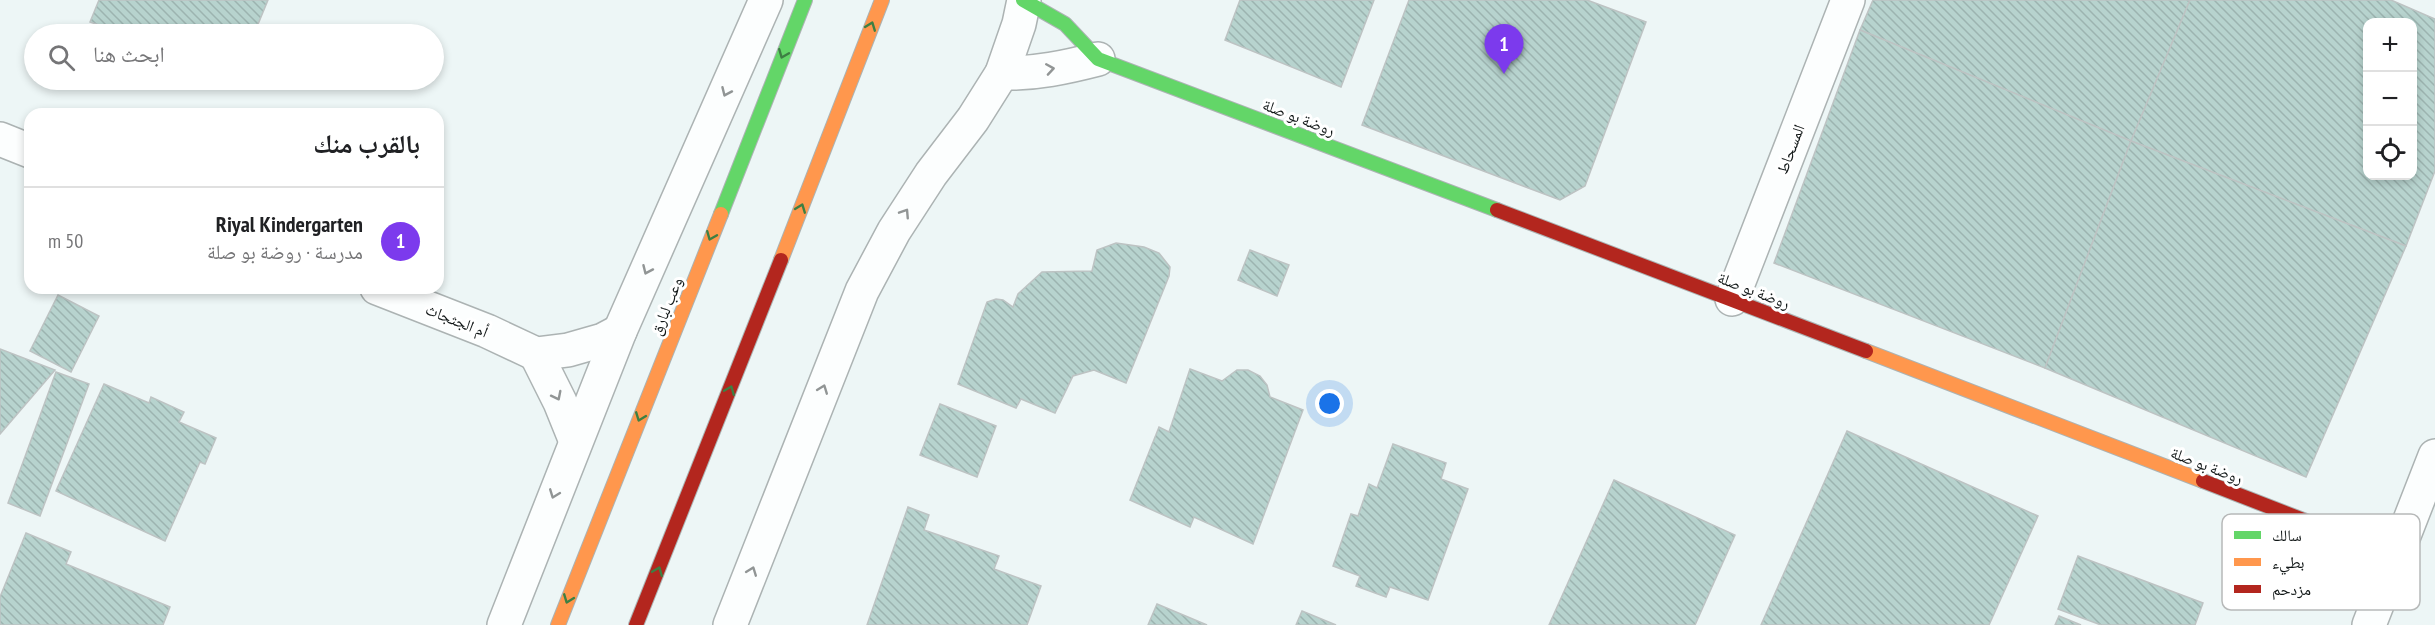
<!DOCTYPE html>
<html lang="ar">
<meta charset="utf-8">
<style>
:root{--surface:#fff;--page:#f6f6f6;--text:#202124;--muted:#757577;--line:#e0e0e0;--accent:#7c3aed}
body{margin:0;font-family:"PT Sans Narrow","Noto Naskh Arabic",sans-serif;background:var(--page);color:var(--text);direction:rtl}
.controls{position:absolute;right:18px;top:18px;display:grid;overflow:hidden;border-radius:12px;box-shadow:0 3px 9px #0003}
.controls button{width:54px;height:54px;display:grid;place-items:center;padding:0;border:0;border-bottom:2px solid var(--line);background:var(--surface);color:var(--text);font:30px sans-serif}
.you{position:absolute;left:1330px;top:404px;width:21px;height:21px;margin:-15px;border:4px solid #fff;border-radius:50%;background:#1a73e8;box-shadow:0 0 0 9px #1a73e833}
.badge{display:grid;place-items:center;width:39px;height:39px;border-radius:50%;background:var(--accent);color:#fff;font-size:20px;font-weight:700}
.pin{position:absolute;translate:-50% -50px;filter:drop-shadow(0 2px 3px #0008)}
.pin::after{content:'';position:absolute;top:32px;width:21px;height:18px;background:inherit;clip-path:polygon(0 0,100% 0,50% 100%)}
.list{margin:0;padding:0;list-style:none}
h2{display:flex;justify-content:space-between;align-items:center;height:78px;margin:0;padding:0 24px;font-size:26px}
h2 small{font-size:20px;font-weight:400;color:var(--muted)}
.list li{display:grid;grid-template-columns:39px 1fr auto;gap:18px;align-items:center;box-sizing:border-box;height:108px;padding:0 24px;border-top:2px solid var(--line)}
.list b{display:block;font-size:22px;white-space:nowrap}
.list p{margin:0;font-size:20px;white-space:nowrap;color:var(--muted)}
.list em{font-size:20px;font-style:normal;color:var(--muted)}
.icon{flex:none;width:33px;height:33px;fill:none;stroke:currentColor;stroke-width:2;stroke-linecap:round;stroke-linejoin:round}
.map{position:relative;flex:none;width:2435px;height:625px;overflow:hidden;direction:ltr}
.search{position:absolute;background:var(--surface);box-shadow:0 3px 9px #0003;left:24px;top:24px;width:420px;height:66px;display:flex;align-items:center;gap:15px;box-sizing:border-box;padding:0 21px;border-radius:33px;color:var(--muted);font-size:22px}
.panel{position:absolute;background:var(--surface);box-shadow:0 3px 9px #0003;left:24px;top:108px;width:420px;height:186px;border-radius:18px;direction:rtl}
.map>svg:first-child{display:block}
</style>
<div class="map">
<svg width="2435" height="625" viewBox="0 0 2435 625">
<defs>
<pattern id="building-back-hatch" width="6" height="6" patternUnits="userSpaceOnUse" patternTransform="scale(1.5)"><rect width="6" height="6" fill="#b7d3ce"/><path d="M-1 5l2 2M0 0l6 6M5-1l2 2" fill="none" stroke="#9cb4b0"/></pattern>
</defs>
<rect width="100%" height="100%" fill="#edf6f6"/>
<g fill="url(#building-back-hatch)" stroke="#bdc3c3" stroke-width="1.5" fill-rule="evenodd">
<polygon points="99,0 268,0 254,34 126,34 90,22"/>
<polygon points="1240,0 1374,0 1341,87 1225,40"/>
<polygon points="1409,0 1587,0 1646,22 1585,186 1560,200 1362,125"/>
<polygon points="1873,0 2190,0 2131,141 1860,30"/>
<path d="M2190 0H2391L2435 19V171L2406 246 2131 141ZM2368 22H2412V176H2368Z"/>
<polygon points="1860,30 2131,141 2045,368 1774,263"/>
<polygon points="2131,141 2406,246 2306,477 2045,368"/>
<polygon points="1116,243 1144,247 1159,253 1170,267 1169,276 1126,383 1094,370 1073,376 1055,413 1021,399 1016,408 958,384 987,302 996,299 1003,300 1013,307 1018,294 1042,272 1092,271 1097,250"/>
<polygon points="1250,250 1289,265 1277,296 1238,280"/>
<polygon points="58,295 99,316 71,372 30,351"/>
<polygon points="0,349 55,370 0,434"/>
<polygon points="1190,369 1222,381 1237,370 1248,370 1260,376 1267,385 1270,397 1303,410 1253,544 1194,517 1190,527 1130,500 1159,427 1169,432"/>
<polygon points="56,372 89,384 40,516 8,503"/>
<polygon points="104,384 149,403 151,397 184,412 179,422 216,438 205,464 200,462 165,541 56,491"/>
<polygon points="940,404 996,426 977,477 920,455"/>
<polygon points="1847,431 2038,516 1989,625 1761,625"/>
<polygon points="1393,444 1446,463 1441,479 1468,489 1428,600 1390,587 1386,597 1356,586 1360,576 1333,566 1351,514 1358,516 1369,484 1377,488"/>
<polygon points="1614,480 1735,535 1695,625 1549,625"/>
<polygon points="908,507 929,515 924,530 999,556 994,569 1041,586 1027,625 867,625"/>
<polygon points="26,533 71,552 66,564 170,607 163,625 0,625 0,597"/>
<polygon points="2078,556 2203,603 2195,625 2101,625 2058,609"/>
<polygon points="1157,604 1207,625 1148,625"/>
<polygon points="1302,611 1336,625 1296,625"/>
<polygon points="2059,616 2081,625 2055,625"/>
</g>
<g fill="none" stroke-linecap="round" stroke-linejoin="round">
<g stroke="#acb3b3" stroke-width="36">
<g id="street">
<path d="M1002 73C1035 74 1067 67 1098 59"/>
<polyline points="0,139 30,151"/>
<polyline points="377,288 487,331 536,354 568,350 603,340 620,331"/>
<polyline points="1732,299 1848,0"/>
<polyline points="536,354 560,402 575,439"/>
<polyline points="504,625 620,331 766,0"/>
<polyline points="730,625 862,291 894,231 931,174 973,119 1002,73 1019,24 1024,0"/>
<polyline points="2369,625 2435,456"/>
</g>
</g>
<g stroke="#acb3b3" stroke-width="16">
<g id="fast">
<polyline points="1023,0 1065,24 1098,59 1497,210"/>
<polyline points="721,214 805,0"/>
</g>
</g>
<g stroke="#acb3b3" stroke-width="16">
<g id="slow">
<polyline points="781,260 882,0"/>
<polyline points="1866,351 2203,481"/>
<polyline points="558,625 721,214"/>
</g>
</g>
<g stroke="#acb3b3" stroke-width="16">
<g id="jam">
<polyline points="1497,210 1866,351"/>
<polyline points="2203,481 2396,556"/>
<polyline points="636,625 781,260"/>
</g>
</g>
<use href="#street" stroke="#fcfefe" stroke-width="33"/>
<use href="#fast" stroke="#63d668" stroke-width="14"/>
<use href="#slow" stroke="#ff974d" stroke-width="14"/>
<use href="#jam" stroke="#b3261e" stroke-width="14"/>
</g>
<defs><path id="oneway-chevron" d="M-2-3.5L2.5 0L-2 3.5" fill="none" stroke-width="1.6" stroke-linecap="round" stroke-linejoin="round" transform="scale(1.5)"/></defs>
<g stroke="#3d7f43">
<use href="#oneway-chevron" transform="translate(871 26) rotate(-69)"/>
<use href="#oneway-chevron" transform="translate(783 54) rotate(112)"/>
<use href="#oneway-chevron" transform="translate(801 208) rotate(-69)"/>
<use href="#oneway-chevron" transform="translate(711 236) rotate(112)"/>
<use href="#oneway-chevron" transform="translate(730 390) rotate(-68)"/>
<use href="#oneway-chevron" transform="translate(640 417) rotate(111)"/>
<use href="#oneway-chevron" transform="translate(658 571) rotate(-68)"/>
<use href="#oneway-chevron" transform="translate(568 599) rotate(111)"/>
</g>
<g stroke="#919595">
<use href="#oneway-chevron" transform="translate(1050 69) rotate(-9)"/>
<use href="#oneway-chevron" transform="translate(726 92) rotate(114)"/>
<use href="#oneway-chevron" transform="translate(905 213) rotate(-57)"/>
<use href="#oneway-chevron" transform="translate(647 270) rotate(114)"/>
<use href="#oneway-chevron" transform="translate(823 389) rotate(-69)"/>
<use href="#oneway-chevron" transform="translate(557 396) rotate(63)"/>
<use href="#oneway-chevron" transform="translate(554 494) rotate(111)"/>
<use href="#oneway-chevron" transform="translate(752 571) rotate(-69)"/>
</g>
<g text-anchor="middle" stroke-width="6" stroke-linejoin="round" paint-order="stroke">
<g font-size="16" fill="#0f1515" stroke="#fff">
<text transform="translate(1299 117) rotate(21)" y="6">روضة بو صلة</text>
<text transform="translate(1790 149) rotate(-69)" y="6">المسحاط</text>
<text transform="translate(1754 290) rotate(21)" y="6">روضة بو صلة</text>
<text transform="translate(666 306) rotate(-68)" y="6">وعب لبارق</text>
<text transform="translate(457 320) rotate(22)" y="6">أم الجثجاث</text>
<text transform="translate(2207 465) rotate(21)" y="6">روضة بو صلة</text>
</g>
</g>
<rect x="2222" y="514" width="198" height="96" rx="9" fill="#fff" stroke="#b7b9b9" stroke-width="1.5"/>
<rect x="2234" y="531" width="27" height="8" fill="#63d668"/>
<rect x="2234" y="558" width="27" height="8" fill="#ff974d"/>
<rect x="2234" y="585" width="27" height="8" fill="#b3261e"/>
<g font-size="16" fill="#0f1515">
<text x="2272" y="541">سالك</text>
<text x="2272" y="568">بطيء</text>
<text x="2272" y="595">مزدحم</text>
</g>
</svg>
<div class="controls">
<button>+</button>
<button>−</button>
<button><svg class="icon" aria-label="locate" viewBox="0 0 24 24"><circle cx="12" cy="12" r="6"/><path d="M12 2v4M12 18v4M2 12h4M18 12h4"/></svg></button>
</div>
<div class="you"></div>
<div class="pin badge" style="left:1504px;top:74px">1</div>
<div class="search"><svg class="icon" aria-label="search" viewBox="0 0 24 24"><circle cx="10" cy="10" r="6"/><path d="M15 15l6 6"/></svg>ابحث هنا</div>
<section class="panel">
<h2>بالقرب منك<small></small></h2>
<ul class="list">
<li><span class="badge">1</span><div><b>Riyal Kindergarten</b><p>مدرسة · روضة بو صلة</p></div><em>50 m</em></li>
</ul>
</section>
</div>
